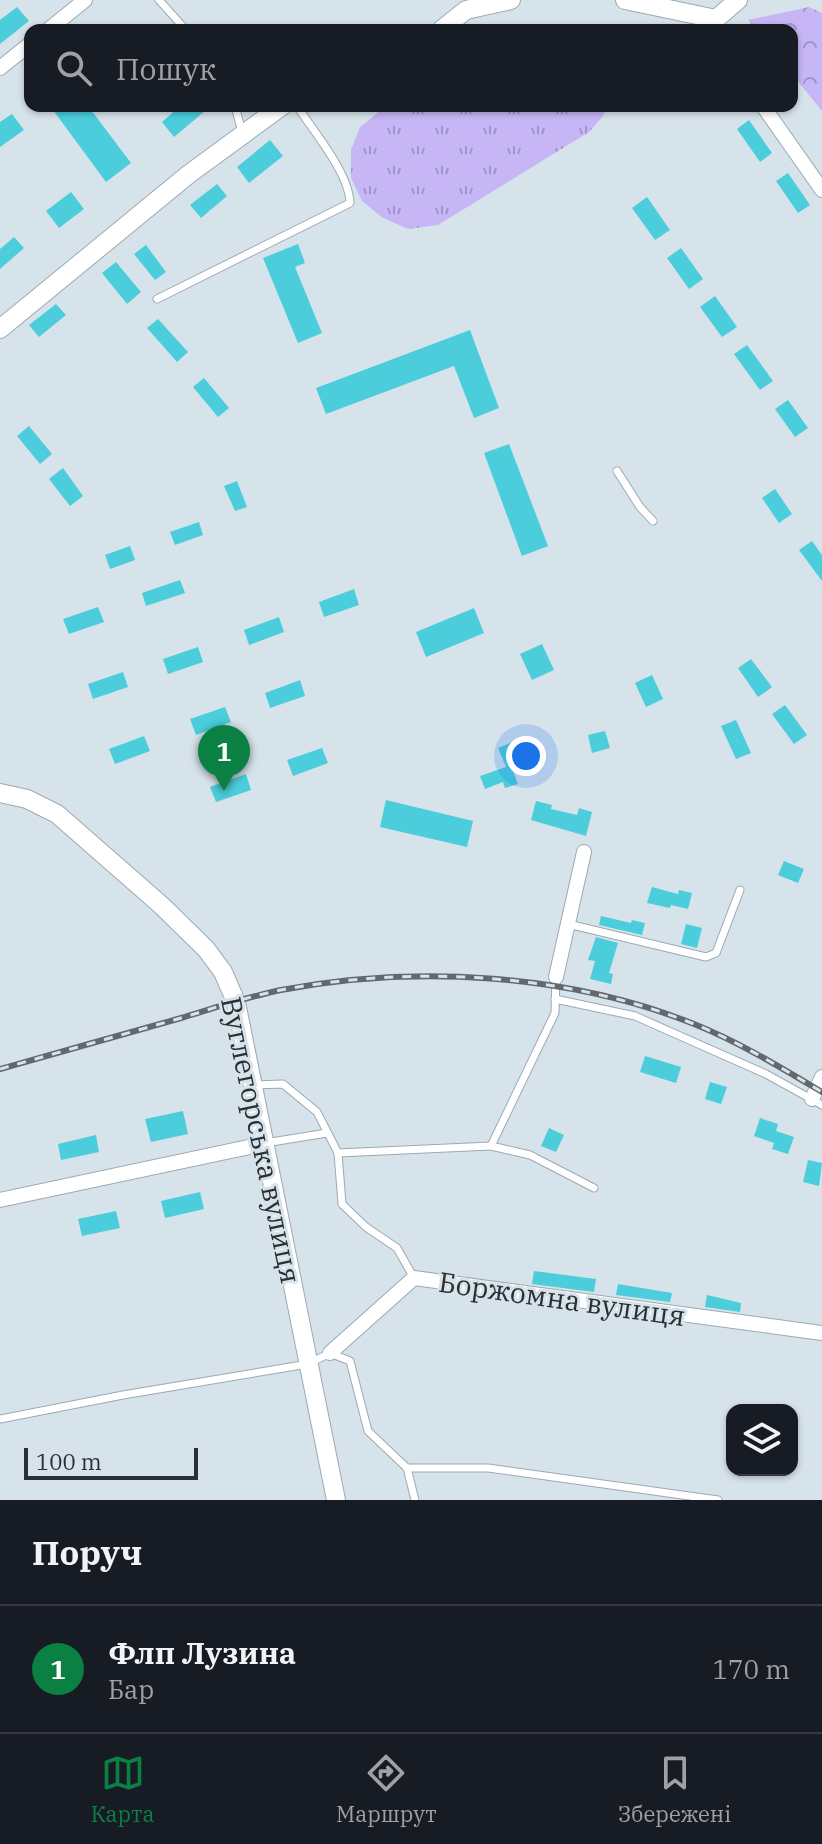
<!DOCTYPE html>
<html lang="uk">
<meta charset="utf-8">
<style>
:root{--surface:#171b24;--page:#242831;--text:#f1f3f6;--muted:#9ea1a6;--line:#363941;--accent:#0b8043}
body{margin:0;font-family:"IBM Plex Serif",serif;background:var(--page);color:var(--text)}
.controls{position:absolute;right:24px;bottom:24px;display:grid;overflow:hidden;border-radius:16px;box-shadow:0 2px 6px #0004}
.controls button{width:72px;height:72px;display:grid;place-items:center;padding:0;border:0;border-bottom:2px solid var(--line);background:var(--surface);color:var(--text);font:40px sans-serif}
.scale{position:absolute;left:24px;bottom:20px;width:174px;box-sizing:border-box;padding-left:8px;border:4px solid #2a2f32;border-top:0;font-size:22px;line-height:28px;white-space:nowrap;color:#2a2f32;-webkit-text-stroke:6px #d7e3eb;paint-order:stroke}
.you{position:absolute;left:526px;top:756px;width:28px;height:28px;margin:-20px;border:6px solid #fff;border-radius:50%;background:#1a73e8;box-shadow:0 0 0 12px #1a73e833}
.badge{display:grid;place-items:center;width:52px;height:52px;border-radius:50%;background:var(--accent);color:#fff;font-size:26px;font-weight:700}
.pin{position:absolute;translate:-50% -66px;filter:drop-shadow(0 2px 4px #0008)}
.pin::after{content:'';position:absolute;top:42px;width:28px;height:24px;background:inherit;clip-path:polygon(0 0,100% 0,50% 100%)}
.list{margin:0;padding:0;list-style:none}
h2{display:flex;justify-content:space-between;align-items:center;height:104px;margin:0;padding:0 32px;font-size:34px}
h2 small{font-size:26px;font-weight:400;color:var(--muted)}
.list li{display:grid;grid-template-columns:52px 1fr auto;gap:24px;align-items:center;box-sizing:border-box;height:128px;padding:0 32px;border-top:2px solid var(--line)}
.list b{display:block;font-size:30px;white-space:nowrap}
.list p{margin:0;font-size:26px;white-space:nowrap;color:var(--muted)}
.list em{font-size:26px;font-style:normal;color:var(--muted)}
.icon{flex:none;width:44px;height:44px;fill:none;stroke:currentColor;stroke-width:2;stroke-linecap:round;stroke-linejoin:round}
.map{position:relative;flex:none;width:822px;height:1500px;overflow:hidden}
.search{position:absolute;background:var(--surface);box-shadow:0 2px 6px #0004;left:24px;right:24px;top:24px;height:88px;display:flex;align-items:center;gap:20px;box-sizing:border-box;padding:0 28px;border-radius:16px;color:var(--muted);font-size:30px}
.sheet{height:232px;background:var(--surface)}
nav{display:flex;justify-content:space-around;align-items:center;box-sizing:border-box;height:112px;border-top:2px solid var(--line);background:var(--surface);font-size:22px;color:var(--muted)}
nav a{display:grid;justify-items:center;gap:4px}
nav .on{color:var(--accent)}
.map>svg:first-child{display:block}
</style>
<div class="map">
<svg width="822" height="1500" viewBox="0 0 822 1500">
<defs>
<pattern id="forest-crowns" width="20" height="18" patternUnits="userSpaceOnUse" patternTransform="scale(2)"><rect width="20" height="18" fill="#c6b6f6"/><path d="M2 6a3 3 0 1 1 6 0M12 15a3 3 0 1 1 6 0" fill="none" stroke="#a194c8"/></pattern>
<pattern id="park-tufts" width="24" height="20" patternUnits="userSpaceOnUse" patternTransform="scale(2)"><rect width="24" height="20" fill="#c6b6f6"/><path d="M3 7l-1-3M5 7V3M7 7l1-3M15 17l-1-3M17 17v-4M19 17l1-3" fill="none" stroke="#a194c8"/></pattern>
</defs>
<rect width="100%" height="100%" fill="#d7e3eb"/>
<polygon fill="url(#forest-crowns)" points="809,7 822,13 822,111 792,74 792,30 756,30 748,20"/>
<polygon fill="url(#park-tufts)" points="386,106 606,106 603,116 589,132 438,225 408,229 383,218 362,201 351,178 351,150 360,127"/>
<g fill="#4bcddb">
<polygon points="17,7 29,21 0,44 0,20"/>
<polygon points="50,106 88,106 131,163 106,182"/>
<polygon points="180,106 211,106 174,137 162,122"/>
<polygon points="12,114 24,130 0,147 0,122"/>
<polygon points="749,120 772,153 760,162 737,129"/>
<polygon points="270,140 283,156 249,183 237,167"/>
<polygon points="788,173 810,205 798,213 776,181"/>
<polygon points="217,184 227,196 201,218 190,205"/>
<polygon points="71,192 84,209 59,228 46,211"/>
<polygon points="647,197 670,230 655,240 632,208"/>
<polygon points="14,237 24,248 0,269 0,249"/>
<polygon points="298,244 305,263 295,267 322,333 298,343 263,258"/>
<polygon points="146,245 166,272 155,280 134,254"/>
<polygon points="681,248 703,279 689,289 667,258"/>
<polygon points="116,262 141,292 127,304 102,273"/>
<polygon points="715,296 737,327 722,337 700,307"/>
<polygon points="56,304 66,315 39,337 29,325"/>
<polygon points="158,319 188,352 177,362 147,328"/>
<polygon points="470,330 499,408 474,418 454,366 326,414 316,388"/>
<polygon points="747,345 773,381 760,390 734,354"/>
<polygon points="204,378 229,408 218,417 193,387"/>
<polygon points="788,400 808,428 795,437 775,409"/>
<polygon points="29,426 52,454 40,464 17,436"/>
<polygon points="509,444 548,546 522,556 484,453"/>
<polygon points="63,468 83,496 70,506 49,479"/>
<polygon points="237,481 247,507 235,511 224,486"/>
<polygon points="775,489 792,514 779,523 762,498"/>
<polygon points="199,522 203,535 175,545 170,532"/>
<polygon points="812,541 822,555 822,581 799,550"/>
<polygon points="130,546 135,560 110,569 105,555"/>
<polygon points="180,580 185,593 146,606 142,593"/>
<polygon points="354,589 359,605 324,617 319,602"/>
<polygon points="98,607 104,622 69,634 63,619"/>
<polygon points="474,608 484,633 426,657 416,632"/>
<polygon points="279,617 284,632 249,645 244,630"/>
<polygon points="542,644 554,670 532,680 520,654"/>
<polygon points="198,647 203,662 168,674 163,659"/>
<polygon points="751,659 772,687 758,697 738,668"/>
<polygon points="123,672 128,687 93,699 88,684"/>
<polygon points="652,675 663,699 646,707 635,683"/>
<polygon points="300,680 305,696 270,708 265,693"/>
<polygon points="785,705 807,735 794,744 772,714"/>
<polygon points="225,707 231,722 196,735 190,719"/>
<polygon points="736,720 751,753 736,759 721,726"/>
<polygon points="605,731 610,748 592,753 588,735"/>
<polygon points="144,736 150,751 115,764 109,749"/>
<polygon points="517,740 528,764 513,771 518,784 505,788 503,782 485,789 480,776 506,767 498,748"/>
<polygon points="322,748 328,763 293,776 287,760"/>
<polygon points="246,774 251,790 216,802 210,787"/>
<polygon points="386,800 473,821 467,847 380,827"/>
<polygon points="536,801 552,805 551,809 577,815 579,808 592,812 586,836 531,820"/>
<polygon points="784,861 804,869 798,883 778,875"/>
<polygon points="652,887 678,894 679,890 692,893 688,909 671,905 670,908 647,903"/>
<polygon points="601,916 631,923 632,920 645,923 642,935 599,925"/>
<polygon points="686,924 702,928 697,948 681,944"/>
<polygon points="596,937 618,943 609,973 613,974 611,984 590,979 595,961 588,960"/>
<polygon points="645,1056 681,1067 676,1083 640,1072"/>
<polygon points="710,1082 727,1087 721,1104 705,1099"/>
<polygon points="183,1111 188,1134 151,1142 145,1119"/>
<polygon points="760,1118 778,1124 776,1131 794,1137 788,1154 772,1149 774,1143 754,1136"/>
<polygon points="549,1128 564,1135 556,1152 541,1146"/>
<polygon points="96,1135 99,1152 61,1160 58,1144"/>
<polygon points="808,1160 822,1163 819,1186 803,1182"/>
<polygon points="200,1192 204,1209 165,1218 161,1201"/>
<polygon points="116,1211 120,1228 82,1236 78,1219"/>
<polygon points="534,1271 596,1279 594,1292 532,1284"/>
<polygon points="618,1284 672,1293 670,1302 616,1295"/>
<polygon points="707,1295 741,1303 740,1312 705,1307"/>
</g>
<g fill="none" stroke-linecap="round" stroke-linejoin="round">
<g stroke="#9da9b0" stroke-width="9">
<g id="service">
<polyline points="159,0 186,30"/>
<polyline points="235,106 242,132"/>
<path d="M157 299 350 203C349 173 314 132 297 106"/>
<polyline points="617,471 640,507 653,521"/>
<polyline points="568,924 706,957 716,953 740,890"/>
<polyline points="555,999 635,1016 766,1074 822,1105"/>
<polyline points="254,1085 283,1084 317,1112 338,1153 342,1204 366,1227 397,1248 414,1278"/>
<polyline points="265,1143 327,1133"/>
<polyline points="491,1146 530,1155 594,1188"/>
<polyline points="338,1153 491,1146 555,1013 556,977"/>
<polyline points="0,1419 123,1395 308,1364 330,1353 350,1361 368,1431 407,1468 415,1500"/>
<polyline points="407,1468 488,1468 718,1500"/>
</g>
</g>
<g stroke="#9da9b0" stroke-width="16">
<g id="minor">
<polyline points="48,30 85,0"/>
<polyline points="0,68 30,44"/>
<polyline points="763,106 822,190"/>
<polyline points="556,977 584,852"/>
<polyline points="812,1099 822,1077"/>
<polyline points="0,1200 263,1144"/>
<polyline points="330,1353 414,1278 822,1333"/>
</g>
</g>
<g stroke="#9da9b0" stroke-width="20">
<g id="secondary">
<polyline points="625,0 716,19 738,0"/>
<polyline points="441,30 466,10 511,0"/>
<polyline points="0,329 189,174 282,106"/>
<polyline points="0,793 27,799 57,814 161,905 206,949 223,972 236,1002 336,1500"/>
</g>
</g>
<use href="#service" stroke="#fff" stroke-width="7"/>
<use href="#minor" stroke="#fff" stroke-width="14"/>
<use href="#secondary" stroke="#fff" stroke-width="18"/>
<g stroke="#62696e" stroke-width="6">
<path id="rail" d="M0 1069C60 1052 121 1035 181 1018 214 1008 247 997 281 990 414 965 567 973 694 1024 739 1042 780 1067 822 1092"/>
</g>
<use href="#rail" stroke="#d7e3eb" stroke-width="3" stroke-dasharray="9" stroke-linecap="butt"/>
</g>
<g text-anchor="middle" stroke-width="6" stroke-linejoin="round" paint-order="stroke">
<g font-size="28" fill="#2a2f32" stroke="#d7e3eb">
<text transform="translate(261 1140) rotate(78)" y="10">Вуглегорська вулиця</text>
<text transform="translate(562 1299) rotate(8)" y="10">Боржомна вулиця</text>
</g>
</g>
</svg>
<div class="controls">
<button><svg class="icon" aria-label="layers" viewBox="0 0 24 24"><path d="M12 4l9 5-9 5-9-5zM3 14l9 5 9-5"/></svg></button>
</div>
<div class="scale">100 m</div>
<div class="you"></div>
<div class="pin badge" style="left:224px;top:791px">1</div>
<div class="search"><svg class="icon" aria-label="search" viewBox="0 0 24 24"><circle cx="10" cy="10" r="6"/><path d="M15 15l6 6"/></svg>Пошук</div>
</div>
<section class="sheet">
<h2>Поруч<small></small></h2>
<ul class="list">
<li><span class="badge">1</span><div><b>Флп Лузина</b><p>Бар</p></div><em>170 m</em></li>
</ul>
</section>
<nav>
<a class="on"><svg class="icon" aria-label="map" viewBox="0 0 24 24"><path d="M3 6l6-2 6 2 6-2v14l-6 2-6-2-6 2zM9 4v14M15 6v14"/></svg>Карта</a>
<a><svg class="icon" aria-label="directions" viewBox="0 0 24 24"><path d="M12 3l9 9-9 9-9-9zM9 14v-3h6M13 9l2 2-2 2"/></svg>Маршрут</a>
<a><svg class="icon" aria-label="saved" viewBox="0 0 24 24"><path d="M7 4h10v16l-5-4-5 4z"/></svg>Збережені</a>
</nav>
